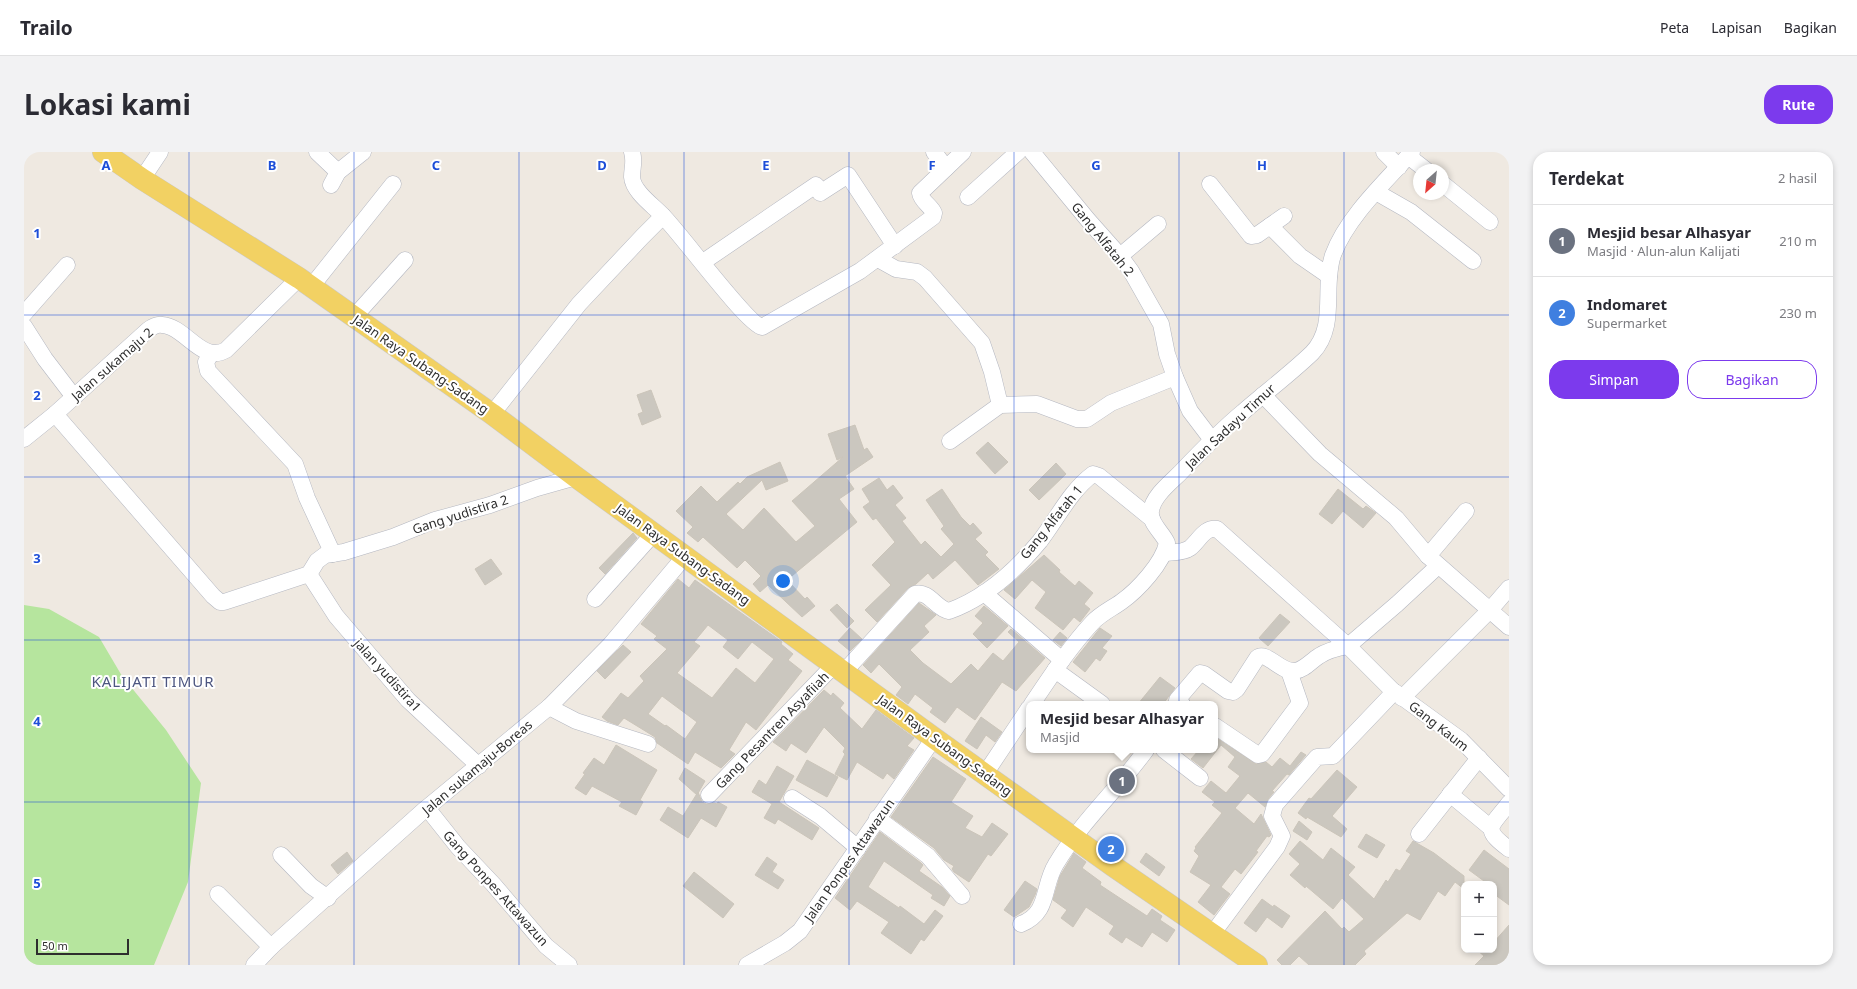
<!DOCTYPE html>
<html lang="id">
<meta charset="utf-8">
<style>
:root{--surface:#fff;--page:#f2f2f3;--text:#2b2b33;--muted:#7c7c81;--line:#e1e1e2;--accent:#7c3aed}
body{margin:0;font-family:"Noto Sans",sans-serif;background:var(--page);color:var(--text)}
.controls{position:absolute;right:12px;bottom:12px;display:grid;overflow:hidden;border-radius:8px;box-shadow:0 2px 6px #0003}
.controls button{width:36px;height:36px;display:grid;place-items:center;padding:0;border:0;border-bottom:1px solid var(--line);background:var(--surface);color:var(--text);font:20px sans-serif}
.compass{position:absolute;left:1389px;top:12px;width:36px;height:36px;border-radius:50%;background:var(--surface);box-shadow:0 2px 6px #0003;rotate:207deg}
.scale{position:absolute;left:12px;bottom:10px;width:93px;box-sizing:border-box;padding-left:4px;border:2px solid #2e2e2e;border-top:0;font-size:11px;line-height:14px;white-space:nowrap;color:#2e2e2e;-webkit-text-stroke:3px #fff;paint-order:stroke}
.you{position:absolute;left:759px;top:429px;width:14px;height:14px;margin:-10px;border:3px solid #fff;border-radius:50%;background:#1a73e8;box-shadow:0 0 0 6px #1a73e833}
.badge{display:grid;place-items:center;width:26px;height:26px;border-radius:50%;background:var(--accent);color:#fff;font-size:13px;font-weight:700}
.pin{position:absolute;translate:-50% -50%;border:2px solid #fff;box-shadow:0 1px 4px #0006}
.popup{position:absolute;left:1002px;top:549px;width:192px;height:52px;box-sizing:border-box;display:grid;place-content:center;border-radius:8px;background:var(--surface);filter:drop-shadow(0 1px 3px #0005);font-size:13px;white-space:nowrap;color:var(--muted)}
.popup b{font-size:15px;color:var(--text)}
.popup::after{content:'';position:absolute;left:50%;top:100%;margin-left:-8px;border:8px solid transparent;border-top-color:var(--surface)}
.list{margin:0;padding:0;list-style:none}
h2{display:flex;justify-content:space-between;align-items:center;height:52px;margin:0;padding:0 16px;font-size:17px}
h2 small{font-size:13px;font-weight:400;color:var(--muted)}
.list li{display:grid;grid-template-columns:26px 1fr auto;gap:12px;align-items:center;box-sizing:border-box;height:72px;padding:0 16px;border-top:1px solid var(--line)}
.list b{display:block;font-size:15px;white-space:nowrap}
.list p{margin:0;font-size:13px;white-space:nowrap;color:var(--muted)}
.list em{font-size:13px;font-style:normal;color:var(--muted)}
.actions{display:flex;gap:8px;padding:12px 16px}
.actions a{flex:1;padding:9px 0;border:1px solid var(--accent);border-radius:16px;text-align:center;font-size:14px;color:var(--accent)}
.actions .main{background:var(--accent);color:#fff}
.map{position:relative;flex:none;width:1485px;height:813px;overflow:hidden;border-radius:16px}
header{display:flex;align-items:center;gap:24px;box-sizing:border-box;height:56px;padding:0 20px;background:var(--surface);border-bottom:1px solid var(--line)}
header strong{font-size:19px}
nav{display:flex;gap:22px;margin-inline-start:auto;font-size:14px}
.intro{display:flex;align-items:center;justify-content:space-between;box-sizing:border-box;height:96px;padding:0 24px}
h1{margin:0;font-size:28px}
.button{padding:10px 18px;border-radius:16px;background:var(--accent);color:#fff;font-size:14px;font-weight:700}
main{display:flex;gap:24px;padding:0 24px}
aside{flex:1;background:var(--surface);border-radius:16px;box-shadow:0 2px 6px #0003}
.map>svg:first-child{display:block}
</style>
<header>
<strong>Trailo</strong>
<nav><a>Peta</a><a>Lapisan</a><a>Bagikan</a></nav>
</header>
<div class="intro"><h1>Lokasi kami</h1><a class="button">Rute</a></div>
<main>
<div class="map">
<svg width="1485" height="813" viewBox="0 0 1485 813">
<rect width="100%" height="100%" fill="#efe9e1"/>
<polygon fill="#b6e59e" points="0,453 25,457 75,485 98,524 142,578 177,631 164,730 130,813 0,813"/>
<g fill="#cbc7bf" stroke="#cbc5ba" fill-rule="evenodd">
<polygon points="627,238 637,265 618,273 614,262 619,260 613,243"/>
<polygon points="831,273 840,298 843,296 849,305 821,324 830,337 815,347 833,370 763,428 781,447 783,445 791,454 778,465 744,433 736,440 729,432 737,424 721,408 713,416 679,385 674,390 663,381 669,375 652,359 677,334 693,350 714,330 716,332 723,325 756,310 764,329 742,338 738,328 702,362 719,378 740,356 772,390 791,374 768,349 819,305 813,308 804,282"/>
<polygon points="964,290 984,310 971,322 952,301"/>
<polygon points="1032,311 1042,322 1015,348 1005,338"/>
<polygon points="855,326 863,338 869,333 879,346 871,353 882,366 878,369 897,393 901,389 917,405 930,392 917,377 920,374 902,348 918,337 937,365 946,374 949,371 958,381 951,387 964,400 961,403 975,417 954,433 931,408 909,427 904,421 892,432 884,436 853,470 841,458 867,433 848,413 871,390 852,366 849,368 839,355 846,350 838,337"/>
<polygon points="1314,337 1339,357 1342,354 1352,361 1339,376 1319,359 1308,372 1295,362"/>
<polygon points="609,381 613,386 581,422 575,416"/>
<polygon points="1020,403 1036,418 1035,420 1051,434 1055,429 1069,441 1060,452 1066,457 1056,470 1050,465 1039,478 1011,456 1022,440 1008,428 991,447 980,438"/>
<polygon points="467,407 478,422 461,433 451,417"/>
<path d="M654 427 665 436 671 428 758 490 757 492 769 502 764 508 778 519 732 578 722 570 705 598 711 602 697 616 671 600 664 612 633 591 631 585 600 566 594 573 583 569 578 565 597 541 604 546 620 529 616 524 643 497 630 487 633 484 617 472ZM684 473 704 488 699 495 714 507 728 490 750 507 731 531 712 516 688 546 653 521 676 494 670 490ZM638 544 673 570 661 587 642 573 641 574 624 562Z"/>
<polygon points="895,451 912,463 900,474 905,480 886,498 899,511 927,532 947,512 954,519 969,501 979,509 995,490 984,480 987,477 1021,506 992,539 978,530 951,568 933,555 921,571 906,560 909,556 891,542 884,552 872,543 878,535 855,512 847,521 839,513"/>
<polygon points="813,452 830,469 823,476 806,458"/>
<polygon points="960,454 984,474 963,496 949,482 959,471 951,464"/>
<polygon points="1256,462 1266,470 1244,494 1235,486"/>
<polygon points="826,476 838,487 826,499 814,489"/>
<polygon points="1076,476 1088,484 1078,496 1083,499 1076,509 1072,506 1061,520 1049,510"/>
<polygon points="1036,480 1043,486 1037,494 1029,488"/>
<polygon points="599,493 607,500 581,527 573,519"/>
<polygon points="1136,525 1151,536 1139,552 1114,552"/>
<polygon points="800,538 807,544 809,541 820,551 816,556 838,577 852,558 890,586 883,594 890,598 870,627 863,621 859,627 833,610 823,628 811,622 821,602 819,600 821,596 800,575 782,601 767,591 762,599 749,590"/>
<polygon points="957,565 978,580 971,590 962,583 953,597 941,589"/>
<polygon points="1191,585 1232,612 1242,610 1248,615 1256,606 1266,614 1277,600 1282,603 1265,623 1263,622 1248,639 1250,640 1244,647 1241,655 1224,641 1211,656 1230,672 1237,662 1247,683 1245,685 1243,684 1232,699 1234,700 1217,722 1211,717 1197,735 1206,742 1190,763 1174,750 1187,733 1166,720 1175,704 1170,699 1172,696 1171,695 1198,661 1188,653 1191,650 1178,640 1187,629 1202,641 1216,624 1204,615 1211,605 1197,593 1179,616 1167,607 1175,598 1191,598"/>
<polygon points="592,593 633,618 616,648 619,650 612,663 595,654 598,650 568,634 562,643 551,636 561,622 559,621 570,606 580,613"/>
<polygon points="909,605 942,627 927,650 949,664 941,676 958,685 968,671 984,682 967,704 964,702 945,730 930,720 928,717 930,714 920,708 910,696 867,665"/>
<polygon points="783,608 814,625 803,645 772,628"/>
<polygon points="753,614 770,624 755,650 795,676 788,688 754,667 751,672 740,666 748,652 728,640 735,628 742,633"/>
<polygon points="661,616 681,629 673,643 655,627"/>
<polygon points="1313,618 1333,635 1308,664 1323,677 1317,685 1283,665 1282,667 1274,661 1285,646 1287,647"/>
<polygon points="674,640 678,650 682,652 690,651 693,652 694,650 703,655 692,675 677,666 664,686 636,668 644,655 659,664"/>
<polygon points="1275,669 1288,680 1283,688 1269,679"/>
<polygon points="856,680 897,711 899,713 895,719 918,735 926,744 920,754 907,746 909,743 860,709 844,735 875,756 876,754 900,772 911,758 919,764 900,789 897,787 887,802 857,781 865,770 833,749 826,758 811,746"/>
<polygon points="1342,682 1361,693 1353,706 1334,695"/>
<polygon points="1276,689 1299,708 1307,696 1331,715 1324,723 1350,747 1362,728 1364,730 1372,717 1376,719 1387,702 1382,699 1389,689 1410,701 1440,724 1440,737 1431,730 1421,744 1414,739 1396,768 1383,761 1340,799 1342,802 1331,813 1285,813 1275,804 1266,813 1258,813 1253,808 1301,759 1318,777 1320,775 1325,780 1340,767 1318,746 1309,757 1282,734 1281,736 1266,723 1276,712 1265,702"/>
<polygon points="1460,698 1485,717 1485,753 1470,742 1470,732 1464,732 1445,718"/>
<polygon points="323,700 329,709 314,722 307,713"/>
<polygon points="1050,701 1062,710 1058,716 1077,730 1076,733 1123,764 1128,757 1138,764 1136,768 1151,778 1143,790 1128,780 1118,795 1102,785 1098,791 1085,782 1090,774 1062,755 1049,775 1037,766 1043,758 1029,748 1036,724"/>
<polygon points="1122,701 1141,715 1135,724 1116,710"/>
<polygon points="743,705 753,712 748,720 760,728 754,737 731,723"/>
<polygon points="670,720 710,752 699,766 659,734"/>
<polygon points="1001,729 1013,737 1011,743 1005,755 990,765 980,758"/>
<polygon points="1238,747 1249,755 1250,753 1266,764 1258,776 1243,765 1232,780 1220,771"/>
<polygon points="1485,773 1485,813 1451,813 1460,804 1453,798 1470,798 1470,790"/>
</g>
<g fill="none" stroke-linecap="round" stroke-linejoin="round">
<g stroke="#b4b7c1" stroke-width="17">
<g id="minor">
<polyline points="293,0 314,20 307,33"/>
<path d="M608 0C611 9 608 16 608 25 609 40 630 54 639 64"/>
<polyline points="910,0 922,16"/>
<polyline points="1008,0 1064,68 1096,104 1107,119 1137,172 1143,202 1151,225 1166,259 1188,288"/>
<polyline points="1360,0 1375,15"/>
<polyline points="1384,4 1402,18"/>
<polyline points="314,20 339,0"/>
<polyline points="118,27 136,0"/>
<polyline points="1186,32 1227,84 1233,83 1260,64"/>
<polyline points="1419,32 1466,70"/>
<polyline points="1352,40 1387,60 1449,109"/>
<polyline points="944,45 994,0"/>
<polyline points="1246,74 1276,104 1305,124"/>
<polyline points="1096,104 1134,72"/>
<polyline points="854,107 872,117 893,120 901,126 958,191 968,220 976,253"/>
<polyline points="679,110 792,33 796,41 824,23 871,94"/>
<polyline points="287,135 369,32"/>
<polyline points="0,162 43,113"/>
<polyline points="330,165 381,108"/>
<polyline points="0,174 21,207 50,245"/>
<polyline points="187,202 182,210 184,219 271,312 283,346 309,402"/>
<polyline points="1239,243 1296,302 1372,366 1404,404 1485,475"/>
<polyline points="31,262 189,444 196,450 200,450 285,422 293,409 301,403 320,400 369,385 411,368 466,353 513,336 552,325"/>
<path d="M468 262 555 152 618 85 639 64C657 82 723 172 738 175L836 119 909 65 910 61C907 54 897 49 896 41L939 0"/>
<path d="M0 287 31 262 124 178C128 175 133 172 138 173 161 174 178 212 202 198L275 126"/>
<polyline points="926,289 976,253 1013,252 1053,267 1063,267 1087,251 1151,225"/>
<path d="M1141 401C1149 400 1159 401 1166 396 1175 389 1180 375 1193 377L1324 494"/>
<polyline points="1404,404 1442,359"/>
<polyline points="285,422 312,464 384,548 455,614"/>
<polyline points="960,441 1038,508"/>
<polyline points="571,447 630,381"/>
<polyline points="1031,518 1078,552"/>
<path d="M820 520 891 442C905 438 912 457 925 459 961 446 992 418 1016 389 1033 367 1046 339 1069 322L1075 324 1128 367"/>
<polyline points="1371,540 1437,588 1485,637"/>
<polyline points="1378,546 1466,458 1485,436"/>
<path d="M1008 552C1027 524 1045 496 1068 471 1076 462 1087 457 1097 450 1114 438 1139 411 1143 391 1139 381 1125 371 1127 359 1129 344 1146 331 1156 321 1176 300 1196 279 1219 260 1242 240 1266 222 1288 201 1314 174 1298 135 1309 103 1323 65 1361 30 1388 0"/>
<path d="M1158 552 1153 548 1176 521 1180 522 1204 539 1209 540 1213 537 1233 506C1242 498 1257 521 1271 519 1280 518 1287 509 1295 504 1304 498 1313 496 1324 494"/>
<polyline points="525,555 552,569 624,592"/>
<polyline points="1191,574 1234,603 1238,602 1276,551 1265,519"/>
<polyline points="1140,598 1176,626"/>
<polyline points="961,622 1005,556"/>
<polyline points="1426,642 1467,676"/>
<polyline points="685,643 810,513"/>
<polyline points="768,646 796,664 834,696"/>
<path d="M1485 651C1467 675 1457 676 1485 697"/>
<polyline points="403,656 434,695 469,732 522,794 545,813"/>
<polyline points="853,666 904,704 938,744"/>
<polyline points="1395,682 1455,606"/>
<polyline points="257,703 287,734 304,746"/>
<polyline points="194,742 247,795"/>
<path d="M997 772C1026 761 1018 734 1032 712 1057 670 1094 637 1122 598"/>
<polyline points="1189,781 1253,695 1258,684 1248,664 1251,653 1293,605 1309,604 1370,540 1324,494 1373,452 1414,414"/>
<polyline points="230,813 247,795 399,659 525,555 587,492 661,404"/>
<polyline points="723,813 761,791 776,779 910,586"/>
</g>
</g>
<g stroke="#c9c9c9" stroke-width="22">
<polyline id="major" points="79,0 118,27 275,126 468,262 552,325 910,586 1089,714 1233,813"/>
</g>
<use href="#minor" stroke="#fff" stroke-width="16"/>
<use href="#major" stroke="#f2d163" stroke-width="21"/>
</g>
<path fill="none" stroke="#1d4ed8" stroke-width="1" stroke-opacity="0.55" d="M165 0V813M330 0V813M495 0V813M660 0V813M825 0V813M990 0V813M1155 0V813M1320 0V813M0 163H1485M0 325H1485M0 488H1485M0 650H1485"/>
<g text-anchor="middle" stroke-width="4" stroke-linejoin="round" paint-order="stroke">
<g font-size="13" fill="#2e2e2e" stroke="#fff">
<text transform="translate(1079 87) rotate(51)" y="5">Gang Alfatah 2</text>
<text transform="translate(88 212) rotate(-41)" y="5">Jalan sukamaju 2</text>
<text transform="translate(397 212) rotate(35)" y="5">Jalan Raya Subang-Sadang</text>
<text transform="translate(1206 274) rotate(-43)" y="5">Jalan Sadayu Timur</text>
<text transform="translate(436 362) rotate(-18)" y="5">Gang yudistira 2</text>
<text transform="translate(1027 370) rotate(-51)" y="5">Gang Alfatah 1</text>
<text transform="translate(659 402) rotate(36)" y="5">Jalan Raya Subang-Sadang</text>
<text transform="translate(364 523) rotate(48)" y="5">jalan yudistira1</text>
<text transform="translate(1415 574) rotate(38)" y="5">Gang Kaum</text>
<text transform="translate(748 578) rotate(-46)" y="5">Gang Pesantren Asyafiiah</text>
<text transform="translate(921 593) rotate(36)" y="5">Jalan Raya Subang-Sadang</text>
<text transform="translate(453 615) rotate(-40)" y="5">Jalan sukamaju-Boreas</text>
<text transform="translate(825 708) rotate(-55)" y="5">Jalan Ponpes Attawazun</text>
<text transform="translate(472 736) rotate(48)" y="5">Gang Ponpes Attawazun</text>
</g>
<g font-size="15" letter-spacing="1" fill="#4d5680" stroke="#fff">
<text x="129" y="535">KALIJATI TIMUR</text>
</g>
</g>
<g font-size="13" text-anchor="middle" font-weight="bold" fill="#1d4ed8" stroke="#fff" stroke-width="4" stroke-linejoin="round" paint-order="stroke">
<text x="82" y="18">A</text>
<text x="248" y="18">B</text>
<text x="412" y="18">C</text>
<text x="578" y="18">D</text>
<text x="742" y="18">E</text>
<text x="908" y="18">F</text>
<text x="1072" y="18">G</text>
<text x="1238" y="18">H</text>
<text x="13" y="86">1</text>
<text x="13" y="248">2</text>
<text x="13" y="411">3</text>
<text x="13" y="574">4</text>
<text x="13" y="736">5</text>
</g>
</svg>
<div class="controls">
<button>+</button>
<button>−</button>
</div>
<svg class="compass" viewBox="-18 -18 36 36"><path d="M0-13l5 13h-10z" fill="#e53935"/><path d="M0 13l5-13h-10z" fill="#7c7c81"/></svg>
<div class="scale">50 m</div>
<div class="you"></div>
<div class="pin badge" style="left:1098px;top:629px;background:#6b7280">1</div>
<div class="popup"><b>Mesjid besar Alhasyar</b>Masjid</div>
<div class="pin badge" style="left:1087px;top:697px;background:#3f7fe0">2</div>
</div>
<aside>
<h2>Terdekat<small>2 hasil</small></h2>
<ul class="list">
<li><span class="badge" style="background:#6b7280">1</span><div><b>Mesjid besar Alhasyar</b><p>Masjid · Alun-alun Kalijati</p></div><em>210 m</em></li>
<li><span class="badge" style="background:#3f7fe0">2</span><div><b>Indomaret</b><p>Supermarket</p></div><em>230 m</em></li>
</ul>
<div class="actions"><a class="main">Simpan</a><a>Bagikan</a></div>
</aside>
</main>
